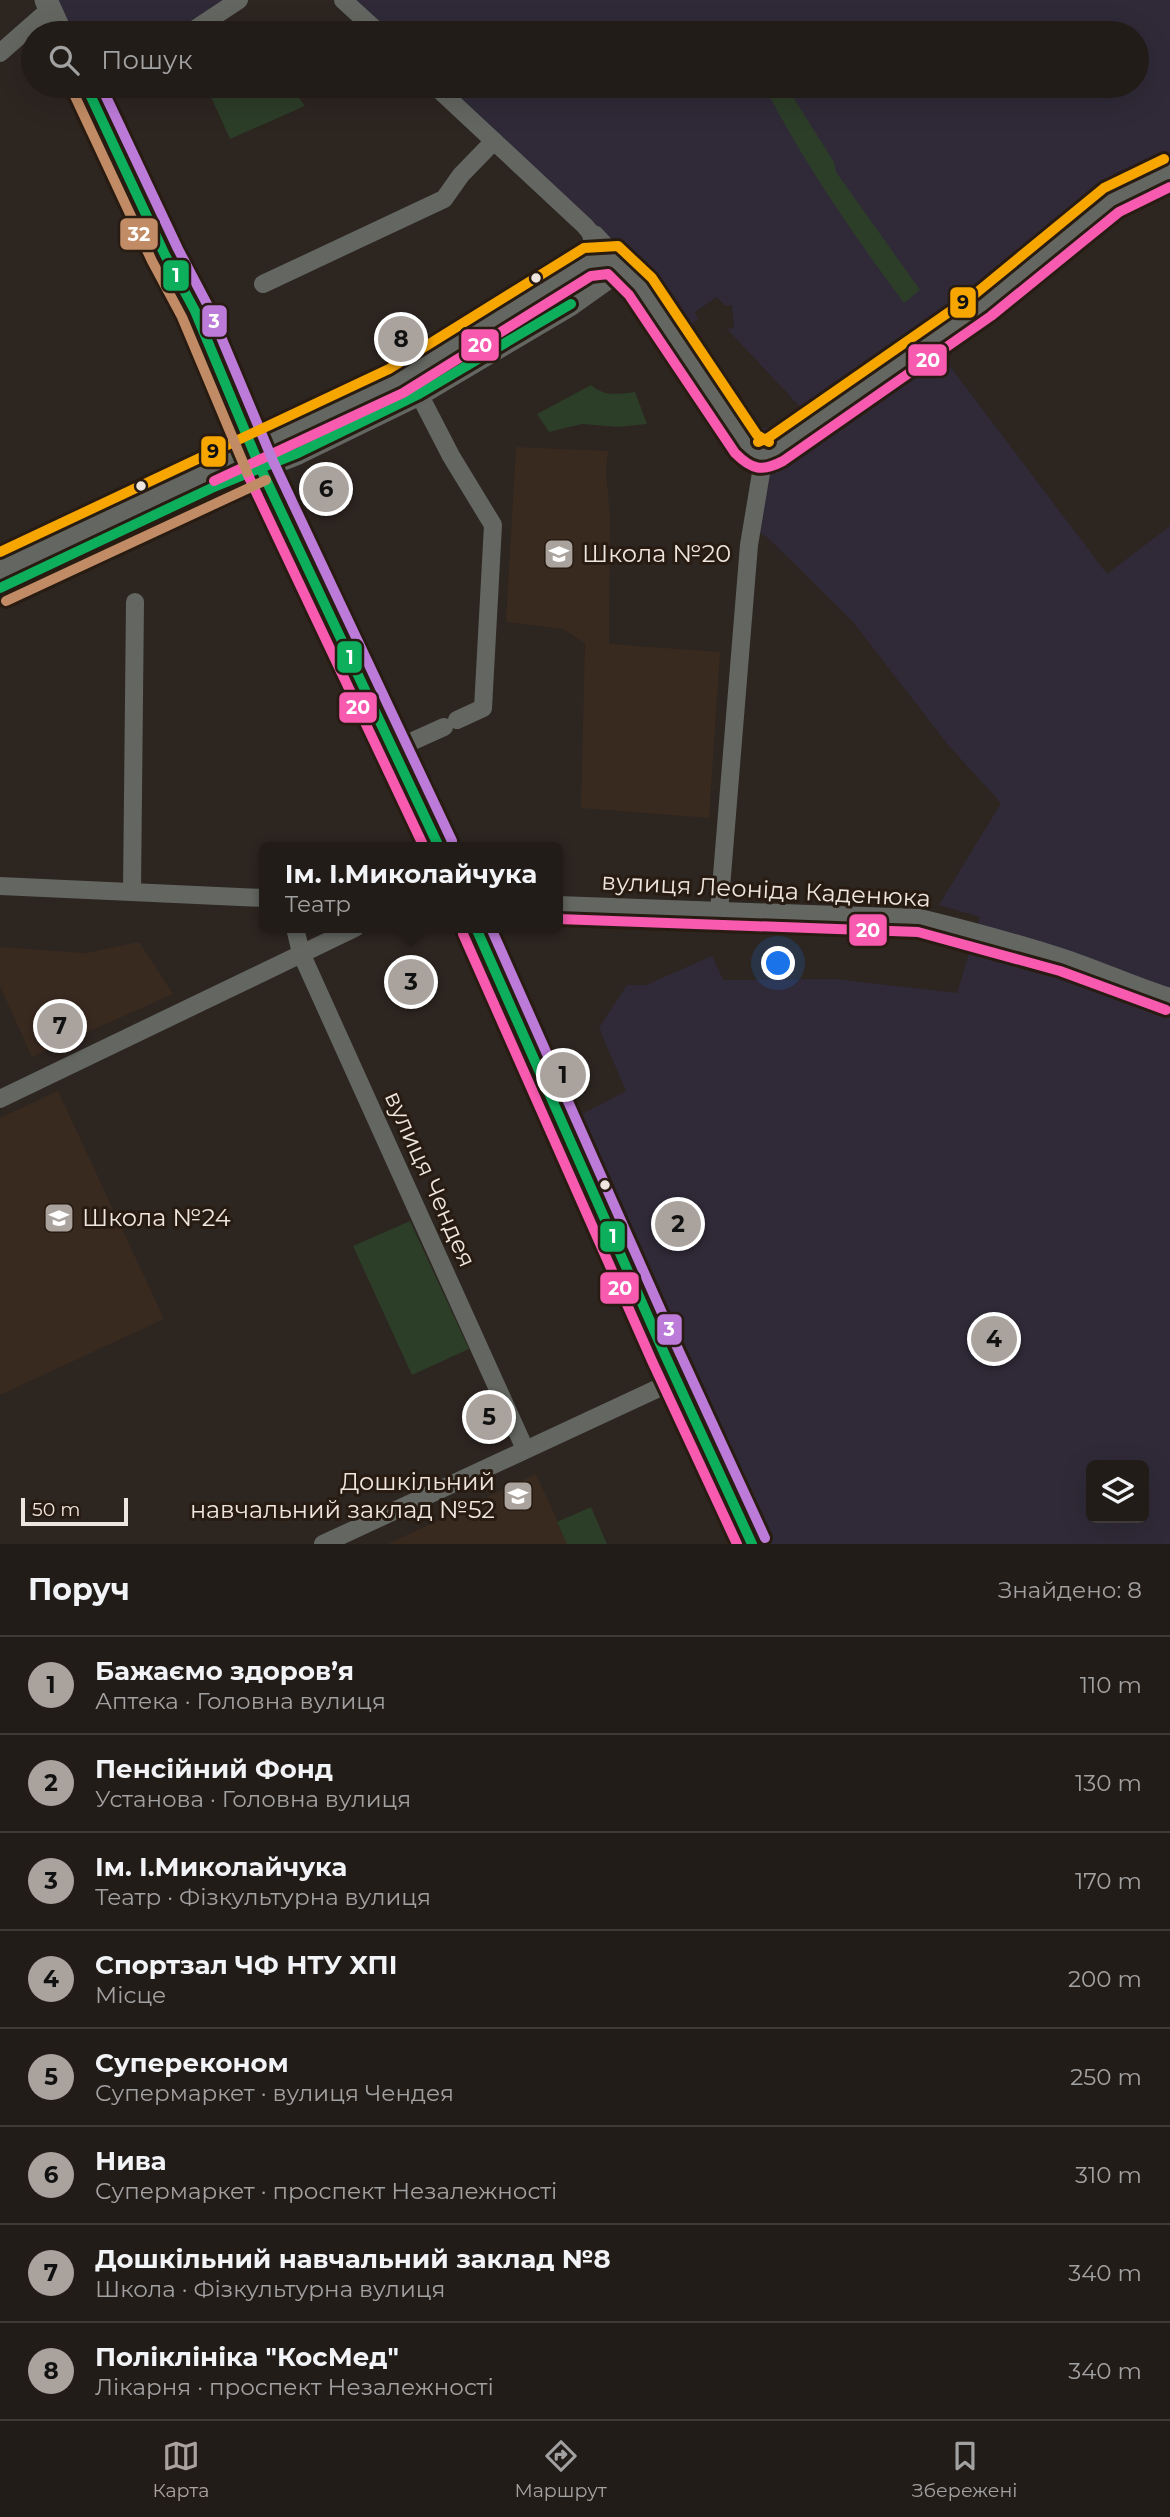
<!DOCTYPE html>
<html lang="uk">
<meta charset="utf-8">
<style>
:root{--surface:#221c18;--page:#2a2521;--text:#f1f3f6;--muted:#a2a1a2;--line:#3f3a37;--accent:#aaa29c}
body{margin:0;font-family:Montserrat,sans-serif;background:var(--page);color:var(--text)}
.controls{position:absolute;right:21px;bottom:21px;display:grid;overflow:hidden;border-radius:10px;box-shadow:0 7px 28px #0002}
.controls button{width:63px;height:63px;display:grid;place-items:center;padding:0;border:0;border-bottom:2px solid var(--line);background:var(--surface);color:var(--text);font:35px sans-serif}
.scale{position:absolute;left:21px;bottom:18px;width:107px;box-sizing:border-box;padding-left:7px;border:4px solid #eee5de;border-top:0;font-size:19px;line-height:24px;white-space:nowrap;color:#eee5de;-webkit-text-stroke:5px #281b12;paint-order:stroke}
.you{position:absolute;left:779px;top:964px;width:24px;height:24px;margin:-18px;border:5px solid #fff;border-radius:50%;background:#1a73e8;box-shadow:0 0 0 10px #1a73e833}
.badge{display:grid;place-items:center;width:46px;height:46px;border-radius:50%;background:var(--accent);color:#111;font-size:23px;font-weight:700}
.pin{position:absolute;translate:-50% -50%;border:4px solid #fff;box-shadow:0 2px 7px #0006}
.popup{position:absolute;left:259px;top:842px;width:304px;height:91px;box-sizing:border-box;display:grid;place-content:center;border-radius:10px;background:var(--surface);filter:drop-shadow(0 2px 5px #0005);font-size:23px;white-space:nowrap;color:var(--muted)}
.popup b{font-size:26px;color:var(--text)}
.popup::after{content:'';position:absolute;left:50%;top:100%;margin-left:-14px;border:14px solid transparent;border-top-color:var(--surface)}
.list{margin:0;padding:0;list-style:none}
h2{display:flex;justify-content:space-between;align-items:center;height:91px;margin:0;padding:0 28px;font-size:30px}
h2 small{font-size:23px;font-weight:400;color:var(--muted)}
.list li{display:grid;grid-template-columns:46px 1fr auto;gap:21px;align-items:center;box-sizing:border-box;height:98px;padding:0 28px;border-top:2px solid var(--line)}
.list b{display:block;font-size:26px;white-space:nowrap}
.list p{margin:0;font-size:23px;white-space:nowrap;color:var(--muted)}
.list em{font-size:23px;font-style:normal;color:var(--muted)}
.icon{flex:none;width:38px;height:38px;fill:none;stroke:currentColor;stroke-width:2;stroke-linecap:round;stroke-linejoin:round}
.map{position:relative;flex:none;width:1170px;height:1544px;overflow:hidden}
.search{position:absolute;background:var(--surface);box-shadow:0 7px 28px #0002;left:21px;right:21px;top:21px;height:77px;display:flex;align-items:center;gap:18px;box-sizing:border-box;padding:0 24px;border-radius:38px;color:var(--muted);font-size:26px}
.sheet{height:875px;background:var(--surface)}
nav{display:flex;justify-content:space-around;align-items:center;box-sizing:border-box;height:98px;border-top:2px solid var(--line);background:var(--surface);font-size:19px;color:var(--muted)}
nav a{display:grid;justify-items:center;gap:4px}
nav .on{color:var(--accent)}
.map>svg:first-child{display:block}
</style>
<div class="map">
<svg width="1170" height="1544" viewBox="0 0 1170 1544">
<rect width="100%" height="100%" fill="#2d2520"/>
<g fill="#302a38" fill-rule="evenodd">
<polygon points="47,0 237,0 187,33 62,33"/>
<path d="M344 0H1170V169L933 344 1107 574 1170 526V1544H756L567 1122 626 1091 599 1028 627 985H646L712 956 723 980 835 979 957 993 980 917 939 905 1001 803 949 746 853 622 767 537 752 529 763 455 640 286 436 86H1137V33H380ZM717 297 725 305H732L734 328 727 329 805 412 796 421 784 427 764 428 751 424 686 328 698 319 695 312ZM1091 1465H1144V1518H1091Z"/>
</g>
<g fill="#392a20">
<polygon points="516,447 608,451 606,472 610,515 609,644 720,652 709,818 581,808 585,643 563,629 506,622"/>
<polygon points="139,942 173,994 32,1057 0,986 0,947 86,953"/>
<polygon points="58,1091 164,1319 0,1395 0,1118"/>
<polygon points="536,1474 568,1544 388,1544"/>
</g>
<g fill="#2c3d28">
<polygon points="206,86 290,86 305,106 230,139"/>
<path d="M764 86H786L834 162 836 172 920 290 904 303C852 233 804 163 764 86Z"/>
<path d="M591 385C604 397 618 394 635 392L647 424 618 427 582 424 549 432 537 414Z"/>
<polygon points="410,1221 469,1349 412,1375 353,1246"/>
<polygon points="591,1507 607,1544 567,1544 557,1522"/>
</g>
<g fill="none" stroke-linecap="round" stroke-linejoin="round">
<g stroke="#636661" stroke-width="18">
<polyline points="343,0 379,33"/>
<polyline points="189,33 239,0"/>
<polyline points="0,53 50,9"/>
<polyline points="435,86 585,226 594,237"/>
<polyline points="91,98 109,86"/>
<polyline points="263,284 444,199 461,175 494,141"/>
<polyline points="419,394 451,456 493,525 483,708 457,720"/>
<polyline points="393,750 444,727"/>
<polyline points="0,886 264,898"/>
<polyline points="132,891 135,602"/>
<path d="M558 905 920 918C969 930 1017 943 1064 958 1100 970 1134 986 1170 997"/>
<polyline points="719,912 749,545 764,455"/>
<polyline points="295,928 301,953 525,1449"/>
<polyline points="0,1099 355,928"/>
<polyline points="323,1544 676,1380"/>
</g>
<g stroke="#646661" stroke-width="23">
<polyline points="46,0 61,33"/>
<polyline points="86,86 165,255 195,311 260,467 439,847"/>
<polyline points="594,237 640,286 746,444 753,451 764,455 775,450 983,305 1111,200 1170,172"/>
<polyline points="0,567 396,381 495,321 586,262 613,259"/>
<polyline points="0,588 216,486 298,453 419,394 571,304 609,277 619,275 631,277"/>
<polyline points="476,928 665,1355 752,1544"/>
</g>
<g stroke="#281b12" stroke-width="16">
<g id="bus-1">
<polyline points="86,86 165,255 195,311 260,467 439,847"/>
<polyline points="0,588 216,486 298,453 419,394 571,304"/>
<polyline points="476,928 665,1355 752,1544"/>
</g>
</g>
<g stroke="#281b12" stroke-width="16">
<g id="bus-2">
<polyline points="247,473 424,847"/>
<path d="M214 481 403 393 591 276 608 274 629 295 735 453C752 470 762 472 783 461L991 316 1119 212 1170 187"/>
<polyline points="558,919 918,932 1060,971 1166,1010"/>
<polyline points="463,934 652,1361 737,1544"/>
</g>
</g>
<g stroke="#281b12" stroke-width="16">
<g id="bus-3">
<polyline points="101,86 178,249 208,306 273,461 452,841"/>
<polyline points="491,928 678,1349 765,1538"/>
</g>
</g>
<g stroke="#281b12" stroke-width="16">
<g id="bus-4">
<polyline points="758,442 768,438 975,294 1104,188 1164,159"/>
<polyline points="0,552 389,369 584,248 618,246 652,278 757,435 769,442"/>
</g>
</g>
<g stroke="#281b12" stroke-width="16">
<g id="bus-5">
<polyline points="73,92 152,261 182,317 247,472"/>
<polyline points="6,601 266,480"/>
</g>
</g>
<use href="#bus-1" stroke="#0daf5c" stroke-width="10"/>
<use href="#bus-2" stroke="#f75aaf" stroke-width="10"/>
<use href="#bus-3" stroke="#bd7bd9" stroke-width="10"/>
<use href="#bus-4" stroke="#f7a600" stroke-width="10"/>
<use href="#bus-5" stroke="#c18c65" stroke-width="10"/>
</g>
<defs>
<g id="school-square" transform="scale(1.575)"><rect x="-9" y="-9" width="18" height="18" rx="4" fill="#aaa29c" stroke="#281b12"/><path d="M0-5L7-2L0 1L-7-2ZM-4 1L0 2.5L4 1V4Q0 6-4 4Z" fill="#fff"/></g>
</defs>
<g fill-rule="evenodd">
<use href="#school-square" x="559" y="554"/>
<use href="#school-square" x="59" y="1218"/>
<use href="#school-square" x="518" y="1496"/>
</g>
<g fill="#eee5de" stroke="#281b12" stroke-width="2.5">
<circle cx="536" cy="278" r="6"/>
<circle cx="141" cy="486" r="6"/>
<circle cx="605" cy="1185" r="6"/>
</g>
<g text-anchor="middle" stroke-width="6" stroke-linejoin="round" paint-order="stroke">
<g font-size="24" fill="#eee5de" stroke="#281b12" text-anchor="start">
<text x="582" y="562">Школа №20</text>
<text x="82" y="1226">Школа №24</text>
<text x="495" y="1490" text-anchor="end">Дошкільний<tspan x="495" dy="28">навчальний заклад №52</tspan></text>
</g>
<g font-size="24" fill="#eee5de" stroke="#281b12">
<text transform="translate(766 890) rotate(3)" y="8">вулиця Леоніда Каденюка</text>
<text transform="translate(430 1179) rotate(66)" y="8">вулиця Чендея</text>
</g>
</g>
<g stroke="#281b12" stroke-width="2.5">
<rect x="119" y="217" width="40" height="34" rx="7" fill="#c18c65"/>
<rect x="162" y="259" width="28" height="33" rx="7" fill="#0daf5c"/>
<rect x="949" y="286" width="28" height="33" rx="7" fill="#f7a600"/>
<rect x="201" y="304" width="27" height="34" rx="7" fill="#bd7bd9"/>
<rect x="460" y="328" width="40" height="34" rx="7" fill="#f75aaf"/>
<rect x="907" y="343" width="41" height="34" rx="7" fill="#f75aaf"/>
<rect x="200" y="435" width="27" height="33" rx="7" fill="#f7a600"/>
<rect x="336" y="640" width="27" height="34" rx="7" fill="#0daf5c"/>
<rect x="338" y="691" width="40" height="33" rx="7" fill="#f75aaf"/>
<rect x="848" y="913" width="40" height="34" rx="7" fill="#f75aaf"/>
<rect x="599" y="1220" width="27" height="33" rx="7" fill="#0daf5c"/>
<rect x="599" y="1271" width="41" height="34" rx="7" fill="#f75aaf"/>
<rect x="656" y="1313" width="27" height="33" rx="7" fill="#bd7bd9"/>
</g>
<g font-size="19" text-anchor="middle" font-weight="bold" fill="#fff">
<text x="139" y="241">32</text>
<text x="176" y="282">1</text>
<text x="214" y="328">3</text>
<text x="480" y="352">20</text>
<text x="928" y="367">20</text>
<text x="350" y="664">1</text>
<text x="358" y="714">20</text>
<text x="868" y="937">20</text>
<text x="613" y="1243">1</text>
<text x="620" y="1295">20</text>
<text x="669" y="1336">3</text>
</g>
<g font-size="19" text-anchor="middle" font-weight="bold" fill="#111">
<text x="963" y="309">9</text>
<text x="213" y="458">9</text>
</g>
</svg>
<div class="controls">
<button><svg class="icon" aria-label="layers" viewBox="0 0 24 24"><path d="M12 4l9 5-9 5-9-5zM3 14l9 5 9-5"/></svg></button>
</div>
<div class="scale">50 m</div>
<div class="you"></div>
<div class="pin badge" style="left:563px;top:1075px">1</div>
<div class="pin badge" style="left:678px;top:1224px">2</div>
<div class="pin badge" style="left:411px;top:982px">3</div>
<div class="popup"><b>Ім. І.Миколайчука</b>Театр</div>
<div class="pin badge" style="left:994px;top:1339px">4</div>
<div class="pin badge" style="left:489px;top:1417px">5</div>
<div class="pin badge" style="left:326px;top:489px">6</div>
<div class="pin badge" style="left:60px;top:1026px">7</div>
<div class="pin badge" style="left:401px;top:339px">8</div>
<div class="search"><svg class="icon" aria-label="search" viewBox="0 0 24 24"><circle cx="10" cy="10" r="6"/><path d="M15 15l6 6"/></svg>Пошук</div>
</div>
<section class="sheet">
<h2>Поруч<small>Знайдено: 8</small></h2>
<ul class="list">
<li><span class="badge">1</span><div><b>Бажаємо здоровʼя</b><p>Аптека · Головна вулиця</p></div><em>110 m</em></li>
<li><span class="badge">2</span><div><b>Пенсійний Фонд</b><p>Установа · Головна вулиця</p></div><em>130 m</em></li>
<li><span class="badge">3</span><div><b>Ім. І.Миколайчука</b><p>Театр · Фізкультурна вулиця</p></div><em>170 m</em></li>
<li><span class="badge">4</span><div><b>Спортзал ЧФ НТУ ХПІ</b><p>Місце</p></div><em>200 m</em></li>
<li><span class="badge">5</span><div><b>Супереконом</b><p>Супермаркет · вулиця Чендея</p></div><em>250 m</em></li>
<li><span class="badge">6</span><div><b>Нива</b><p>Супермаркет · проспект Незалежності</p></div><em>310 m</em></li>
<li><span class="badge">7</span><div><b>Дошкільний навчальний заклад №8</b><p>Школа · Фізкультурна вулиця</p></div><em>340 m</em></li>
<li><span class="badge">8</span><div><b>Поліклініка &quot;КосМед&quot;</b><p>Лікарня · проспект Незалежності</p></div><em>340 m</em></li>
</ul>
</section>
<nav>
<a class="on"><svg class="icon" aria-label="map" viewBox="0 0 24 24"><path d="M3 6l6-2 6 2 6-2v14l-6 2-6-2-6 2zM9 4v14M15 6v14"/></svg>Карта</a>
<a><svg class="icon" aria-label="directions" viewBox="0 0 24 24"><path d="M12 3l9 9-9 9-9-9zM9 14v-3h6M13 9l2 2-2 2"/></svg>Маршрут</a>
<a><svg class="icon" aria-label="saved" viewBox="0 0 24 24"><path d="M7 4h10v16l-5-4-5 4z"/></svg>Збережені</a>
</nav>
